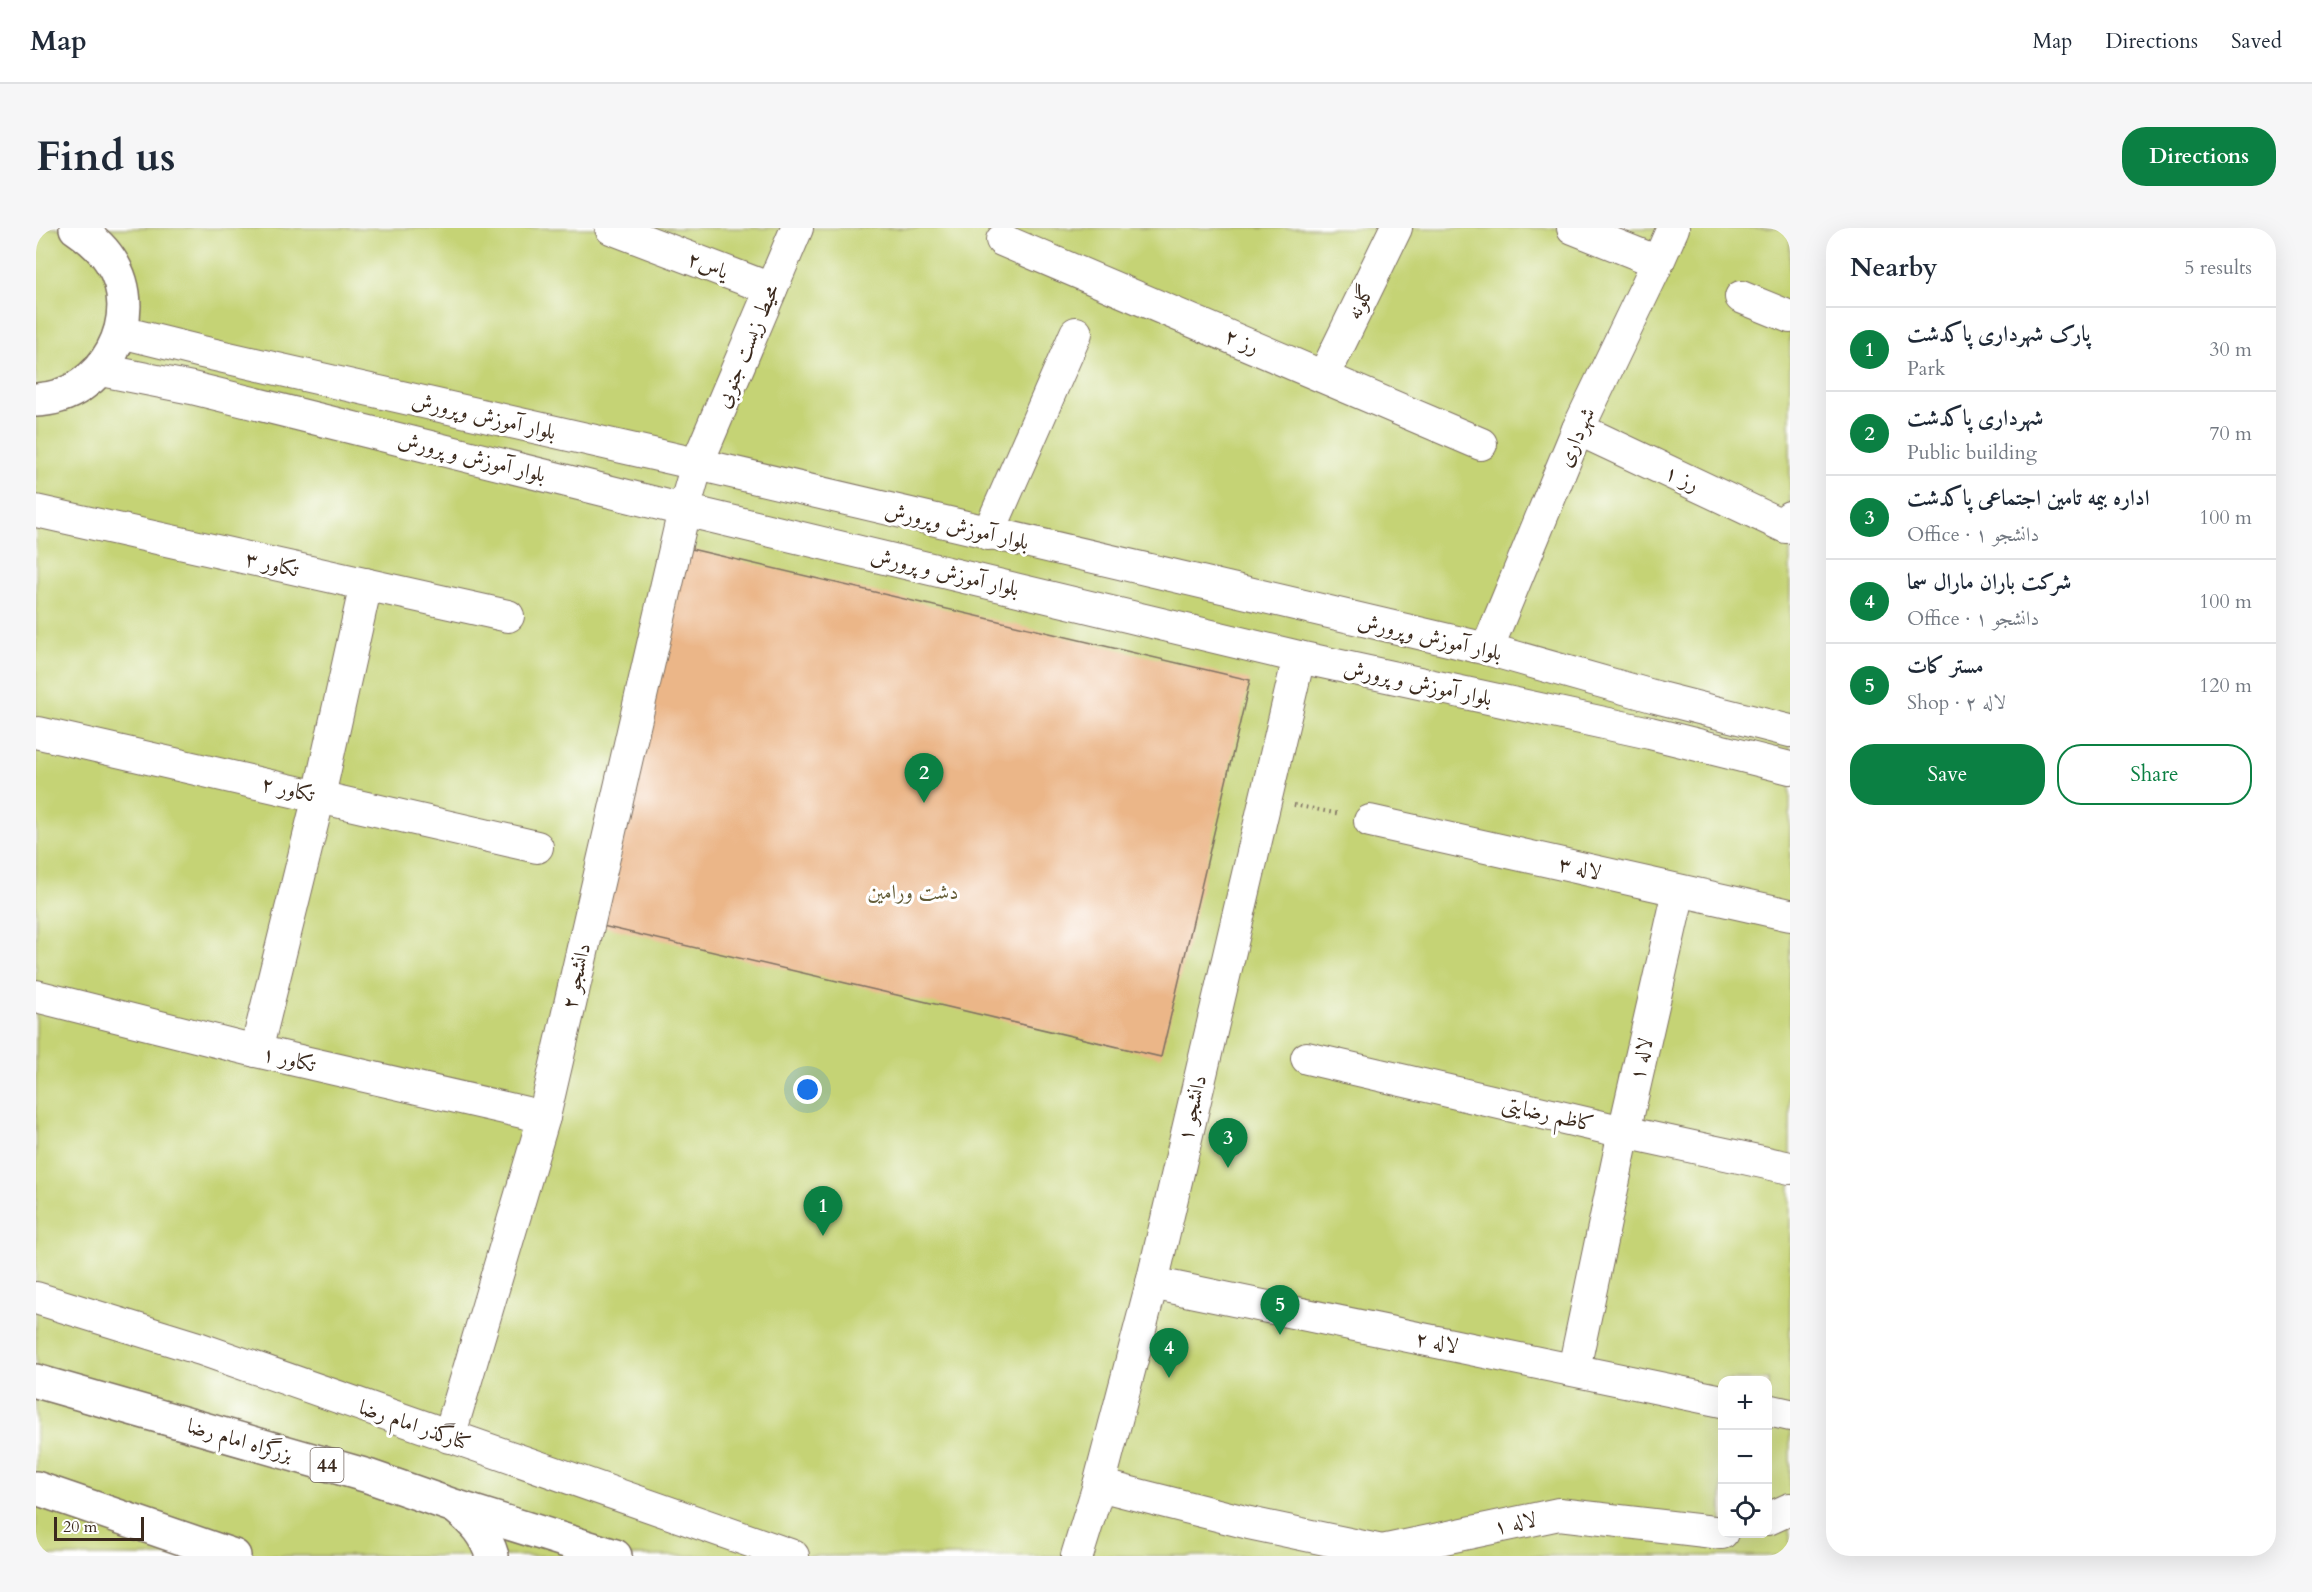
<!DOCTYPE html>
<meta charset="utf-8">
<style>
:root{--surface:#fff;--page:#f6f6f7;--text:#1f2937;--muted:#747a83;--line:#e0e1e3;--accent:#0b8043}
body{margin:0;font-family:Cardo,Amiri,serif;background:var(--page);color:var(--text)}
.controls{position:absolute;right:18px;bottom:18px;display:grid;overflow:hidden;border-radius:12px;box-shadow:0 6px 24px #0002}
.controls button{width:54px;height:54px;display:grid;place-items:center;padding:0;border:0;border-bottom:2px solid var(--line);background:var(--surface);color:var(--text);font:30px sans-serif}
.scale{position:absolute;left:18px;bottom:15px;width:90px;box-sizing:border-box;padding-left:6px;border:3px solid #3b2a1e;border-top:0;font-size:16px;line-height:21px;white-space:nowrap;color:#3b2a1e;-webkit-text-stroke:4px #fff;paint-order:stroke}
.you{position:absolute;left:772px;top:862px;width:21px;height:21px;margin:-15px;border:4px solid #fff;border-radius:50%;background:#1a73e8;box-shadow:0 0 0 9px #1a73e833}
.badge{display:grid;place-items:center;width:39px;height:39px;border-radius:50%;background:var(--accent);color:#fff;font-size:20px;font-weight:700}
.pin{position:absolute;translate:-50% -50px;filter:drop-shadow(0 2px 3px #0008)}
.pin::after{content:'';position:absolute;top:32px;width:21px;height:18px;background:inherit;clip-path:polygon(0 0,100% 0,50% 100%)}
.list{margin:0;padding:0;list-style:none}
h2{display:flex;justify-content:space-between;align-items:center;height:78px;margin:0;padding:0 24px;font-size:26px}
h2 small{font-size:20px;font-weight:400;color:var(--muted)}
.list li{display:grid;grid-template-columns:39px 1fr auto;gap:18px;align-items:center;box-sizing:border-box;height:84px;padding:0 24px;border-top:2px solid var(--line)}
.list b{display:block;font-size:22px;white-space:nowrap}
.list p{margin:0;font-size:20px;white-space:nowrap;color:var(--muted)}
.list em{font-size:20px;font-style:normal;color:var(--muted)}
.actions{display:flex;gap:12px;padding:18px 24px}
.actions a{flex:1;padding:14px 0;border:2px solid var(--accent);border-radius:24px;text-align:center;font-size:21px;color:var(--accent)}
.actions .main{background:var(--accent);color:#fff}
.icon{flex:none;width:33px;height:33px;fill:none;stroke:currentColor;stroke-width:2;stroke-linecap:round;stroke-linejoin:round}
.map{position:relative;flex:none;width:1754px;height:1328px;overflow:hidden;border-radius:24px}
header{display:flex;align-items:center;gap:36px;box-sizing:border-box;height:84px;padding:0 30px;background:var(--surface);border-bottom:2px solid var(--line)}
header strong{font-size:28px}
nav{display:flex;gap:33px;margin-inline-start:auto;font-size:21px}
.intro{display:flex;align-items:center;justify-content:space-between;box-sizing:border-box;height:144px;padding:0 36px}
h1{margin:0;font-size:42px}
.button{padding:15px 27px;border-radius:24px;background:var(--accent);color:#fff;font-size:21px;font-weight:700}
main{display:flex;gap:36px;padding:0 36px}
aside{flex:1;background:var(--surface);border-radius:24px;box-shadow:0 6px 24px #0002}
.map>svg:first-child{display:block}
</style>
<header>
<strong>Map</strong>
<nav><a>Map</a><a>Directions</a><a>Saved</a></nav>
</header>
<div class="intro"><h1>Find us</h1><a class="button">Directions</a></div>
<main>
<div class="map">
<svg width="1754" height="1328" viewBox="0 0 1754 1328">
<rect width="100%" height="100%" fill="#fff"/>
<filter id="ink" filterUnits="userSpaceOnUse"><feTurbulence type="fractalNoise" baseFrequency=".0167" numOctaves="2"/><feDisplacementMap in="SourceGraphic" scale="12" xChannelSelector="R" yChannelSelector="G"/><feConvolveMatrix kernelMatrix="1 2 1 2 8 2 1 2 1" color-interpolation-filters="sRGB"/></filter>
<filter id="wash" filterUnits="userSpaceOnUse"><feTurbulence type="fractalNoise" baseFrequency=".008" numOctaves="4" result="noise"/><feDisplacementMap in="SourceGraphic" scale="24" xChannelSelector="R" yChannelSelector="G"/><feGaussianBlur stdDeviation="1.35" result="paint"/><feColorMatrix in="noise" values="0 0 0 0 0 0 0 0 0 0 0 0 0 0 0 0 0 1.4 0 .05"/><feComposite in="paint" operator="in"/></filter>
<g filter="url(#wash)">
<rect width="100%" height="100%" fill="#f7efde"/>
<path fill="#c5d375" stroke="#807e4a" stroke-width="1.5" fill-rule="evenodd" d="M0 0H1754V1328H0ZM1686 1152H1732V1306H1686Z"/>
<g id="blocks">
<polygon fill="#ebb688" points="651,320 1214,452 1125,829 562,697"/>
</g>
</g>
<g filter="url(#ink)">
<use href="#blocks" fill-opacity="0" stroke="#7d6f61" stroke-width="1.5"/>
<g fill="none" stroke-linecap="round" stroke-linejoin="round">
<g stroke="#7d6f61" stroke-width="34">
<g id="minor">
<polyline points="575,0 735,61"/>
<polyline points="1537,0 1622,34"/>
<polyline points="966,12 1445,216"/>
<polyline points="1705,69 1754,89"/>
<polyline points="85,104 166,124 661,236 1451,421 1620,469 1754,503"/>
<polyline points="65,142 156,160 648,282 1263,429 1614,505 1754,540"/>
<polyline points="1288,148 1360,0"/>
<polyline points="1542,201 1750,299 1754,289"/>
<polyline points="0,283 472,388"/>
<polyline points="952,306 1040,105"/>
<polyline points="1451,421 1542,201 1622,34 1637,0"/>
<polyline points="3,505 501,619"/>
<polyline points="1334,593 1754,687"/>
<polyline points="0,768 220,823 508,889"/>
<polyline points="220,823 283,568 330,356"/>
<polyline points="1271,830 1588,904 1754,940"/>
<polyline points="1116,1055 1686,1173"/>
<polyline points="0,1070 165,1121 757,1328"/>
<polyline points="1538,1141 1588,904 1643,663"/>
<polyline points="1732,1182 1754,1187"/>
<polyline points="413,1209 508,889 648,282 661,236 761,0"/>
<polyline points="1063,1257 1213,1295 1346,1323 1523,1286 1686,1305"/>
<polyline points="1732,1291 1754,1281"/>
<polyline points="1041,1328 1063,1257 1116,1055 1263,429"/>
</g>
</g>
<g stroke="#7d6f61" stroke-width="36">
<path id="major" d="M0 172C67 170 112 89 74 32 65 18 53 9 40 0"/>
</g>
<g stroke="#7d6f61" stroke-width="36">
<g id="highway">
<polyline points="0,1153 332,1248 418,1278 579,1328"/>
<polyline points="0,1260 198,1328"/>
<path d="M421 1280C438 1294 450 1307 456 1328"/>
</g>
</g>
<polyline stroke="#7d6f61" stroke-width="4" stroke-dasharray="1.5 4.5" stroke-linecap="butt" points="1258,577 1304,586"/>
<use href="#minor" stroke="#fff" stroke-width="32"/>
<use href="#major" stroke="#fff" stroke-width="33"/>
<use href="#highway" stroke="#fff" stroke-width="33"/>
</g>
</g>
<g text-anchor="middle" stroke-width="6" stroke-linejoin="round" paint-order="stroke">
<rect fill="#fff" stroke="#766a62" stroke-width="1.5" x="274.5" y="1220" width="33" height="34" rx="4.5"/>
<g font-size="20" font-weight="bold" fill="#3b2a1e">
<text x="291" y="1244">44</text>
</g>
<g font-size="21" fill="#3b2a1e" stroke="#fff">
<text transform="translate(672 37) rotate(21)" y="7">یاس۲</text>
<text transform="translate(1324 74) rotate(-64)" y="7">گلونه</text>
<text transform="translate(1206 113) rotate(23)" y="7">رز ۲</text>
<text transform="translate(711 118) rotate(-67)" y="7">محیط زیست جنوبی</text>
<text transform="translate(448 188) rotate(13)" y="7">بلوار آموزش وپرورش</text>
<text transform="translate(1540 209) rotate(-66)" y="7">شهرداری</text>
<text transform="translate(436 229) rotate(14)" y="7">بلوار آموزش و پرورش</text>
<text transform="translate(1646 250) rotate(25)" y="7">رز ۱</text>
<text transform="translate(921 298) rotate(13)" y="7">بلوار آموزش وپرورش</text>
<text transform="translate(236 336) rotate(13)" y="7">تکاور ۳</text>
<text transform="translate(909 344) rotate(13)" y="7">بلوار آموزش و پرورش</text>
<text transform="translate(1394 409) rotate(13)" y="7">بلوار آموزش وپرورش</text>
<text transform="translate(1382 455) rotate(12)" y="7">بلوار آموزش و پرورش</text>
<text transform="translate(252 561) rotate(13)" y="7">تکاور ۲</text>
<text transform="translate(1544 640) rotate(13)" y="7">لاله ۳</text>
<text transform="translate(540 748) rotate(-77)" y="7">دانشجو ۲</text>
<text transform="translate(253 831) rotate(13)" y="7">تکاور ۱</text>
<text transform="translate(1605 831) rotate(-77)" y="7">لاله ۱</text>
<text transform="translate(1156 880) rotate(-77)" y="7">دانشجو ۱</text>
<text transform="translate(1512 886) rotate(13)" y="7">کاظم رضایتی</text>
<text transform="translate(1401 1114) rotate(11)" y="7">لاله ۲</text>
<text transform="translate(379 1197) rotate(19)" y="7">کنارگذر امام رضا</text>
<text transform="translate(204 1212) rotate(16)" y="7">بزرگراه امام رضا</text>
<text transform="translate(1479 1295) rotate(-12)" y="7">لاله ۱</text>
</g>
<g font-size="21" fill="#645d38" stroke="#fff">
<text x="877" y="671">دشت ورامین</text>
</g>
</g>
</svg>
<div class="controls">
<button>+</button>
<button>−</button>
<button><svg class="icon" aria-label="locate" viewBox="0 0 24 24"><circle cx="12" cy="12" r="6"/><path d="M12 2v4M12 18v4M2 12h4M18 12h4"/></svg></button>
</div>
<div class="scale">20 m</div>
<div class="you"></div>
<div class="pin badge" style="left:787px;top:1008px">1</div>
<div class="pin badge" style="left:888px;top:575px">2</div>
<div class="pin badge" style="left:1192px;top:940px">3</div>
<div class="pin badge" style="left:1133px;top:1150px">4</div>
<div class="pin badge" style="left:1244px;top:1107px">5</div>
</div>
<aside>
<h2>Nearby<small>5 results</small></h2>
<ul class="list">
<li><span class="badge">1</span><div><b>پارک شهرداری پاکدشت</b><p>Park</p></div><em>30 m</em></li>
<li><span class="badge">2</span><div><b>شهرداری پاکدشت</b><p>Public building</p></div><em>70 m</em></li>
<li><span class="badge">3</span><div><b>اداره بیمه تامین اجتماعی پاکدشت</b><p>Office · دانشجو ۱</p></div><em>100 m</em></li>
<li><span class="badge">4</span><div><b>شرکت باران مارال سما</b><p>Office · دانشجو ۱</p></div><em>100 m</em></li>
<li><span class="badge">5</span><div><b>مستر کات</b><p>Shop · لاله ۲</p></div><em>120 m</em></li>
</ul>
<div class="actions"><a class="main">Save</a><a>Share</a></div>
</aside>
</main>
